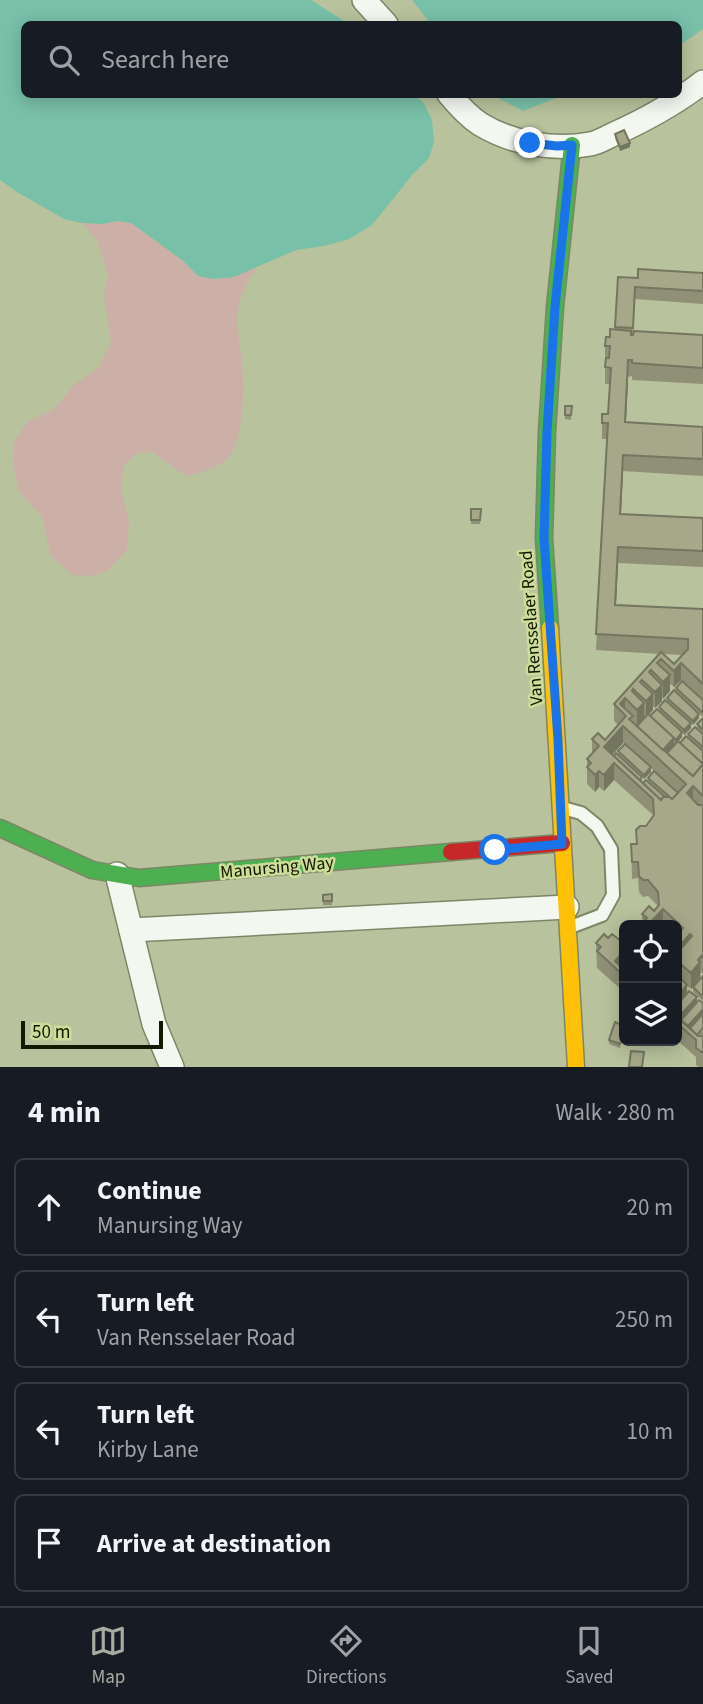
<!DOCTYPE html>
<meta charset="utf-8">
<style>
:root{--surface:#171b24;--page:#242831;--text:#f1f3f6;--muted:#9ea1a6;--line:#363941;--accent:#a7aba0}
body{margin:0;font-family:"Source Sans 3",sans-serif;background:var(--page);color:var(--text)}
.controls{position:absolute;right:21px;bottom:21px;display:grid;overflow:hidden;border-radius:10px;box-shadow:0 4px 18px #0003}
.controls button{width:63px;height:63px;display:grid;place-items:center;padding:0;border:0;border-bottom:2px solid var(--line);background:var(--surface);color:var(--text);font:35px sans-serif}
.scale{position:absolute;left:21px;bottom:18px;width:142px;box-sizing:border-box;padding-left:7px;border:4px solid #131800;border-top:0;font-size:19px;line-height:24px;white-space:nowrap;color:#131800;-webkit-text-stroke:5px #ccde9a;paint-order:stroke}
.stop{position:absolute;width:21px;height:21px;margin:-16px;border:5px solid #1a73e8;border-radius:50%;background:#fff}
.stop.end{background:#1a73e8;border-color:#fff;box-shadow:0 2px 7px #0008}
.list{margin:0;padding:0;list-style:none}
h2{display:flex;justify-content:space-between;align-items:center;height:91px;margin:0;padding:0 28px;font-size:30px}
h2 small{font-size:23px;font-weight:400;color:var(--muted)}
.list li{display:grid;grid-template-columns:46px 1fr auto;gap:21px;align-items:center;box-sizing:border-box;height:98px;margin:0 14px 14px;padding:0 14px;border:2px solid var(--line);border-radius:10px}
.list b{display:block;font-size:26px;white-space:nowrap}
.list p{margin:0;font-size:23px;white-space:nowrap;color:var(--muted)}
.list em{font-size:23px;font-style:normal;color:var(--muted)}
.icon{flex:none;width:38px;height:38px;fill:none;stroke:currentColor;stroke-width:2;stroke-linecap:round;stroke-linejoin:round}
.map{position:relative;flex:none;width:703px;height:1067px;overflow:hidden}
.search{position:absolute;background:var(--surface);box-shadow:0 4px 18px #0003;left:21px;right:21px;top:21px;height:77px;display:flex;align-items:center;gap:18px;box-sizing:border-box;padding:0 24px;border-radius:10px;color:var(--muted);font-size:26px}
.sheet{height:539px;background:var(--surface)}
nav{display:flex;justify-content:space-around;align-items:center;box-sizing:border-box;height:98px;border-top:2px solid var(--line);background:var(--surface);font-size:19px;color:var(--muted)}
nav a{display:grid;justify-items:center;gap:4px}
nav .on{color:var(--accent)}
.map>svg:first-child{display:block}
</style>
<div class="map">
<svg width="703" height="1067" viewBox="0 0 703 1067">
<rect width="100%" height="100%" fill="#b8c29c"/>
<path fill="#ccb0a8" d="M118 221 131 223 182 260 198 276 234 277 257 266C249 281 240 294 238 311 236 329 241 347 242 365 245 387 243 438 230 456 221 467 200 473 186 476L152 452 137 453 124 465 121 487 129 523 127 550 107 571 93 576 73 575 51 557 42 517 19 491 13 466 14 442 27 422 54 409 74 385 99 367 111 342 104 296 108 274 97 240 82 223 102 224Z"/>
<g fill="#79c0a9">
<polygon points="0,0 311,0 349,24 24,24 24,94 415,95 424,103 432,120 434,142 429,158 413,174 372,225 349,239 324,246 296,250 234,277 213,279 198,276 182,260 131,223 118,221 102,224 82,223 64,219 17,192 0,180"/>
<polygon points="412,0 703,0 703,29 679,46 678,24 431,24"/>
<polygon points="492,95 564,95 523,111"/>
</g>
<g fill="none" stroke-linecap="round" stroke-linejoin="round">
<g stroke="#7e8668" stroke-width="16">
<polyline id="lane" points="563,808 581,813 597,826 611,849 613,895 602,915 568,928"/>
</g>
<g stroke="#7e8668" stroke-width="26">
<g id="street">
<polyline points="364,0 386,24"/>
<path d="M449 94C458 105 468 116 480 124 511 143 554 151 590 144 598 143 607 137 614 134 645 120 676 103 703 82"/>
<polyline points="117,874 154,1024 172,1067"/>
<polyline points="131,930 567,907"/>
</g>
</g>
<g stroke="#7e8668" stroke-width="19">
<g id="fast">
<polyline points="550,628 544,538 547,432 555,307 572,145"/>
<polyline points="0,828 92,870 139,878 451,852"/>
</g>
</g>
<g stroke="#7e8668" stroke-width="19">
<polyline id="slow" points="550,628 576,1067"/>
</g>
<g stroke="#7e8668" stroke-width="19">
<polyline id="jam" points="451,852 562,843"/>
</g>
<use href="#lane" stroke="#f4f6f0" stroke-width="12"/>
<use href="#street" stroke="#f4f6f0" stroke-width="23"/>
<use href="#fast" stroke="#4caf50" stroke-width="16"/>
<use href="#slow" stroke="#ffc107" stroke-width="16"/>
<use href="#jam" stroke="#c62828" stroke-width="16"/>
</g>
<g fill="#8f9076" fill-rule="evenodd">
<polygon points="615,134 630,147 620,151 615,138"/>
<path d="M703 273V304L635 299 633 335H703V384L632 380V376L628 377 626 422 703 427V476L623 471 621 514 703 518V567L618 563 616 605 703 609V715L702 716 699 714V718L693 725 691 724V728L684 735 682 733V737L678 741 680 743 688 738V734L697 729V724L703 718V974L701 972 700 979 691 989 687 986V993L697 1002 703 1033V1067H699L696 1065V1057L677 1040V925H641L642 924V914L654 911 658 906 648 896 643 897 639 892 638 878 632 879 631 844H636L646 826 653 817V815L614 780 604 791 599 787 595 792 587 784V759L592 753V739L605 740 618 725 614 721V704L660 654 596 650 607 439H602V414H608L610 384H605V346L615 330 618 277 638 278ZM663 654 682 655 674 664ZM681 680 682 681 676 688V692L667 698V701L659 707V711L650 716 649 715 653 710V706L655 708 662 701V697L663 699 670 691V684L674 687ZM623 743 625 744 618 751V755L614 756 612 755ZM651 768 654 771 648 778V782L643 783 642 782V777L644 779 651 772Z"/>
<polygon points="565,406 572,406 571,420 565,419"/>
<polygon points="471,509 481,509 480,524 471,524"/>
<polygon points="323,895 332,901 332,905 323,905"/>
<polygon points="608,938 621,941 624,968 624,1016 621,1013 621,996 624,992 597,968 596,943"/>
<polygon points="703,976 703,1001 693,992 693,987"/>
<polygon points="624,1026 620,1048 609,1044 609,1040"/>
</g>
<g fill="#747660">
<polygon points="630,143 630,147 620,151 620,147"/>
<polygon points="628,360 628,377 625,439 625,422"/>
<polygon points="623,455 623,471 620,530 620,514"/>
<polygon points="618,547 618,563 615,621 615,605"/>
<polygon points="681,663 681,680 674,687 674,671"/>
<polygon points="670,675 670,691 663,699 663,682"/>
<polygon points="662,685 662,701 655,708 655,692"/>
<polygon points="653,694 653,710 646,717 646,701"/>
<polygon points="625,698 625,714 620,704"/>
<polygon points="644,703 644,720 637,727 637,710"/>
<polygon points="699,714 699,718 693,725 693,721"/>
<polygon points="691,723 691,728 684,735 684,730"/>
<polygon points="623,726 623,743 604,764 604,747"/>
<polygon points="682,732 682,737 676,744 676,740"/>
<polygon points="674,738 674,747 661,760 661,752"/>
<polygon points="614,763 614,780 604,791 604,775"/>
<polygon points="651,767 651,772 644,779 644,775"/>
<polygon points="599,771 599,787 595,792 595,775"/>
<polygon points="693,786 693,803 687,793"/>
<polygon points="663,909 663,925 648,925"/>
<polygon points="690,934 690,950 677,961 677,949"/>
<polygon points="624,951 624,967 620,972 615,961"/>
<polygon points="701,956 700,979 691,989 691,973"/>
<polygon points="687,985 687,993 677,1005 677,996"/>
<polygon points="697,997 697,1002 677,1023 677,1019"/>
<polygon points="703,1009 703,1014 687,1032 685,1029"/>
</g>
<g fill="#a6a889" stroke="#747660" stroke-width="2" fill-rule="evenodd">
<polygon points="624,130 630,143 620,147 615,134"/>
<polygon points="638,269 703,273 703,291 635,287 633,328 615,327 618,277 638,278"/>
<path d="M610 329 631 331V335H633L634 331 703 335V368L632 363V360H628L625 422 703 427V459L623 455 620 514 703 518V551L618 547 615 605 703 609V684L681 663 674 671 661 659 657 663 670 675 663 682 651 670 649 672 662 685 655 692 642 680 640 682 653 694 646 701 633 689 632 691 644 703 637 710 625 698 620 704 633 716 629 719 693 776 703 764V796L693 786 687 793 698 805H703V958L701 956 698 960 700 962 691 973 677 961V953L692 936 690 934 677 949V935L683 928 663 909 648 925H641L647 918 642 914 649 906 654 911 659 905 658 892 648 880H643L639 876 638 862H632L631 844H637L636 830 640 826H646L654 815 653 799 614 763 604 775 599 771 595 775 587 767 591 763 587 759 599 746 592 739 598 733 605 740 626 716 614 704 661 652 674 664 688 649V639L596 634 608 423H602V414H608L611 368 605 367 606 358H609L610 346H605L606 337H610ZM623 726 686 784 672 799 670 797H663L661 800 604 747Z"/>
<polygon points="565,406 572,406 571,415 565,415"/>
<polygon points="471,509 481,509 480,520 471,520"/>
<polygon points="682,681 703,700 703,710 702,712 676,688"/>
<polygon points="674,690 699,714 693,721 667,698"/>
<polygon points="665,700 691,723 684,730 659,707"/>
<polygon points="657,709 682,732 676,740 650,716"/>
<polygon points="648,714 674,738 663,750 637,726"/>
<polygon points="703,718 703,730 697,724"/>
<polygon points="695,727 703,734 703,747 688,734"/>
<polygon points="686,736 703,751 703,764 680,743"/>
<polygon points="678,741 703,764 693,776 667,753"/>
<polygon points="625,744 651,767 644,775 618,751"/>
<polygon points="616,753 642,777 640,780 614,756"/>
<polygon points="654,771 678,793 672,799 648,778"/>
<polygon points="646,780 665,797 663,797 661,800 643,783"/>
<polygon points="332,894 332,901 323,901 323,895"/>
<polygon points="604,934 608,938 612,934 621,941 624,938 624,951 615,961 624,970 624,976 597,951 601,947 596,943"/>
<polygon points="677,975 687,985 677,996"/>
<polygon points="703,976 703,997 693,987"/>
<polygon points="689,991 697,997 678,1018 677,1017 677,1005"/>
<polygon points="699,1000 703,1003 703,1009 688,1026 681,1020"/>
<polygon points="703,1014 703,1028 697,1035 690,1028"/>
<polygon points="677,1017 698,1036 703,1036 703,1053 696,1048 696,1040 677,1023"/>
<polygon points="615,1022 624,1026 624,1031 620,1044 609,1040"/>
<polygon points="631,1051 644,1052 642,1067 629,1067"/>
</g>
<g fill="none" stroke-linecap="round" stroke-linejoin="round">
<polyline stroke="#1a73e8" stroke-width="9" points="495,850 562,844 558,740 544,538 547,432 555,307 572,145 557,146 530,143"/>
</g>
<g text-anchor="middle" stroke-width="5" stroke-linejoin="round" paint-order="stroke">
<g font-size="18" fill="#131800" stroke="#ccde9a">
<text transform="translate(531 628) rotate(-94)" y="6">Van Rensselaer Road</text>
<text transform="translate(277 867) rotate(-5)" y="6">Manursing Way</text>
</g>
</g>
</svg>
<div class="controls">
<button><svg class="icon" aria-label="locate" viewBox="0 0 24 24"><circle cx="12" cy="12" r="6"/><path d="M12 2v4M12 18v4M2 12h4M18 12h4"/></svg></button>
<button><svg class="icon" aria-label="layers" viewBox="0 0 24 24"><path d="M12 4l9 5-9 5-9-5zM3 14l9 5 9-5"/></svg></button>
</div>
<div class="scale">50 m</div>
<div class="stop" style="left:495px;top:850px"></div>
<div class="stop end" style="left:530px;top:143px"></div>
<div class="search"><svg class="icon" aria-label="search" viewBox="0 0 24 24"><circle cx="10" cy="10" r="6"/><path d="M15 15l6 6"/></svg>Search here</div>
</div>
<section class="sheet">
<h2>4 min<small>Walk · 280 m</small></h2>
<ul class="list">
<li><svg class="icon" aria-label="ahead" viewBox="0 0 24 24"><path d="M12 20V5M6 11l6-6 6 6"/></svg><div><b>Continue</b><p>Manursing Way</p></div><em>20 m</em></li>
<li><svg class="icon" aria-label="left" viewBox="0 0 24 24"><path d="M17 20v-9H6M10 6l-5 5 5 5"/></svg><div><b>Turn left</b><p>Van Rensselaer Road</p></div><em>250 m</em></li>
<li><svg class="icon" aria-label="left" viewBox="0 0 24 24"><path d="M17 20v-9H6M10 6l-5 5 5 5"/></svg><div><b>Turn left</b><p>Kirby Lane</p></div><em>10 m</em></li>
<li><svg class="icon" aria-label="arrive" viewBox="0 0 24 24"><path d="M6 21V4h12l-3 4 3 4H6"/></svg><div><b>Arrive at destination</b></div></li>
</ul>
</section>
<nav>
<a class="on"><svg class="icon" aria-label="map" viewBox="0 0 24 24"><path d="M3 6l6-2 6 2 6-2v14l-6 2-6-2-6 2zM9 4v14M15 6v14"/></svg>Map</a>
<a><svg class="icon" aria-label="directions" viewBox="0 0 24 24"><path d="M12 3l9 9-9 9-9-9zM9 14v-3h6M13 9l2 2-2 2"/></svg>Directions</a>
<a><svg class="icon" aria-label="saved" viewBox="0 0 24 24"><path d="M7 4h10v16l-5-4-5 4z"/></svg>Saved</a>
</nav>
